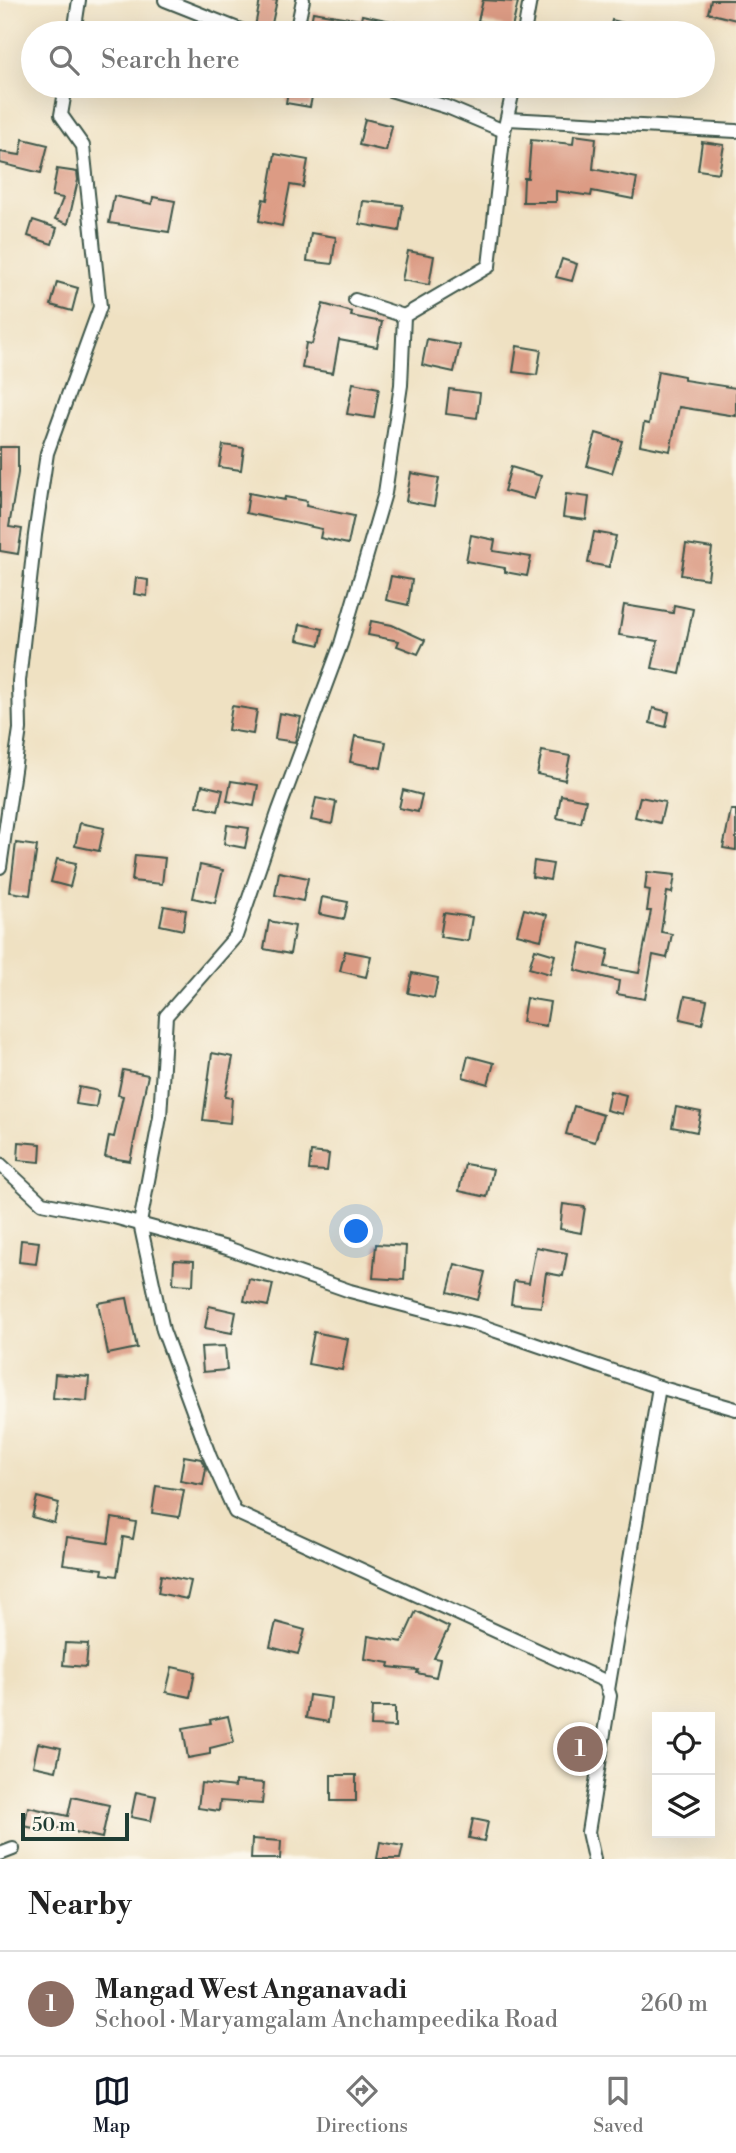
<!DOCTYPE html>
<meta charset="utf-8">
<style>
:root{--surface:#fff;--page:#f6f6f6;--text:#222;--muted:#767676;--line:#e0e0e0;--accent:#111827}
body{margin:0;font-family:"Libre Bodoni",serif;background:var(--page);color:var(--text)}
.controls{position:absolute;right:21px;bottom:21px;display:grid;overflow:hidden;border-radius:0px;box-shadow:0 7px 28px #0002}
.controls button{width:63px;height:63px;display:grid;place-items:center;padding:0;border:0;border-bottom:2px solid var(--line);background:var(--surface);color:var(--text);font:35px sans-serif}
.scale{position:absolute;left:21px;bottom:18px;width:108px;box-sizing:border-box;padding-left:7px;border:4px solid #1f3d34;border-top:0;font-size:19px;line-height:24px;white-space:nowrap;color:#1f3d34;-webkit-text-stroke:5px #fbf7ec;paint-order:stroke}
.you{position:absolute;left:357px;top:1232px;width:24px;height:24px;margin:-18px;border:5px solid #fff;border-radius:50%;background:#1a73e8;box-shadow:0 0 0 10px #1a73e833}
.badge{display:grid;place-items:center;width:46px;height:46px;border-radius:50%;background:var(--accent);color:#fff;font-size:23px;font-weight:700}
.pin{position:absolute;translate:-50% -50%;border:4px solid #fff;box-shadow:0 2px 7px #0006}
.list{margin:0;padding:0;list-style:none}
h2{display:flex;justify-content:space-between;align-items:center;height:91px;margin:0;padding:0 28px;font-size:30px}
h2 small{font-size:23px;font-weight:400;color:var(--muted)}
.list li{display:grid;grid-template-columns:46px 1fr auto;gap:21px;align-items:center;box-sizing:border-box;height:105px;padding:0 28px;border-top:2px solid var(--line)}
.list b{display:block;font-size:26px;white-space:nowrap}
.list p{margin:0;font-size:23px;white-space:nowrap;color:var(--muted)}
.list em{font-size:23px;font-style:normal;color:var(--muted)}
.icon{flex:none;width:38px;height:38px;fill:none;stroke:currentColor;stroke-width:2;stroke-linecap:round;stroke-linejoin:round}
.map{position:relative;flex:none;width:736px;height:1859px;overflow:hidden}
.search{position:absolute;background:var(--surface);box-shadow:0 7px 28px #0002;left:21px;right:21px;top:21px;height:77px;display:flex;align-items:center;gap:18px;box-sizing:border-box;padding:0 24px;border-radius:38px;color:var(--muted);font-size:26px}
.sheet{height:196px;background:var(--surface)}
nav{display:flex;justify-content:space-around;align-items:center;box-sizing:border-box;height:98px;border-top:2px solid var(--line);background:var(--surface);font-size:19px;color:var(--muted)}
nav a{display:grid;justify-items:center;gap:4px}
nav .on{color:var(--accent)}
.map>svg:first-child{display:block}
</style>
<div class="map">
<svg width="736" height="1859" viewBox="0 0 736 1859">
<rect width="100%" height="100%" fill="#fbf7ec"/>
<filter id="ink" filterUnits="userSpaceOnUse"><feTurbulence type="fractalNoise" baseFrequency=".0143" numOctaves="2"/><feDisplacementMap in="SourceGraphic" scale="14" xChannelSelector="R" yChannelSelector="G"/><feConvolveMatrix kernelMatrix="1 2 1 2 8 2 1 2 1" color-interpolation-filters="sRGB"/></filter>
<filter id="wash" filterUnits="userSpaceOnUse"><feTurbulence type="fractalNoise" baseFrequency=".00686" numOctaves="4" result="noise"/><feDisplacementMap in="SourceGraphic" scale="28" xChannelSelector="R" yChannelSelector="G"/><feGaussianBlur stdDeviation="1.57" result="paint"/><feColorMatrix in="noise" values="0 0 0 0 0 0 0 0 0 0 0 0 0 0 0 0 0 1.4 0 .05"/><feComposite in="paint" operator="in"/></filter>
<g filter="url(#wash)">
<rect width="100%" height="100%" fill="#efe1c2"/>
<polygon fill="#f7cfd2" points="571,1732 595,1739 588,1766 564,1760"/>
<g id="blocks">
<g fill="#dc9b84">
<polygon points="260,0 277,0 270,33 257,33 255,27"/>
<polygon points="483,0 518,2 512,28 478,21"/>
<polygon points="711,0 736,0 736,20 708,13"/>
<polygon points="313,12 361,20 362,15 396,22 393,33 309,33"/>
<polygon points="612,20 647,29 646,33 609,33"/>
<polygon points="289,86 314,87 310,107 286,103"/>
<polygon points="365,119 392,126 386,151 359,145"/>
<polygon points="574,135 596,138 593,169 637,178 633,199 592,191 591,196 556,191 556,202 523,202 524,178 528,178 531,140 573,144"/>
<polygon points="23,139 48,145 41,173 0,163 0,152 20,155"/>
<polygon points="702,142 724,145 719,173 698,170"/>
<polygon points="275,154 308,160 303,187 290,185 282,226 259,221 263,199 267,200"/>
<polygon points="57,169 77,172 78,180 68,224 55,219 63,198 52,196"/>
<polygon points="114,196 152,204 153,197 175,201 169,232 109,223"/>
<polygon points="363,201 403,205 399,231 360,224"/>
<polygon points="33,220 57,228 52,244 28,236"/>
<polygon points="311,233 336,237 332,264 307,261"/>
<polygon points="408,251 434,256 429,285 402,280"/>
<polygon points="562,259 577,264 572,281 556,277"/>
<polygon points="57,282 78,288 72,311 51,305"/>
<polygon points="323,304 352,312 351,316 382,322 377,347 339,340 333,373 302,368 306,343 312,344"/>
<polygon points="427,339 460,345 454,372 422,365"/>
<polygon points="517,346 541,350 537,375 513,372"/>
<polygon points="658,371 684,376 684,380 736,388 736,416 679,407 670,451 640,445 644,423 649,424"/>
<polygon points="353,383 379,388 374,418 347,414"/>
<polygon points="449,389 480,393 477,418 446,414"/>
<polygon points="596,433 622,441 612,473 587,466"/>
<polygon points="223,445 244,448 241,470 219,467"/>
<polygon points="0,447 18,447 18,473 9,527 22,529 18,554 0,551"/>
<polygon points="511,467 541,476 534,499 504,491"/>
<polygon points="411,473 439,478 434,506 406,501"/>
<polygon points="249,493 284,500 285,497 307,501 306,506 354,516 348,544 320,538 322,529 246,513"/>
<polygon points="566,494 589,497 586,520 563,517"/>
<polygon points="594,532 616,536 609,567 588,563"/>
<polygon points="471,535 495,540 493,551 531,557 527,576 505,572 505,568 466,561"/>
<polygon points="686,544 712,548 708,579 681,575"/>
<polygon points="391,576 412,580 408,605 386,600"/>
<polygon points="136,578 148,580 147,596 134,594"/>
<polygon points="624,605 673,613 674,605 693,609 680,674 652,668 658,641 619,635"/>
<polygon points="371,621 392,625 425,640 418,654 397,646 399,641 368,635"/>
<polygon points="300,624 323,629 320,645 297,640"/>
<polygon points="232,706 257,710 253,734 228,730"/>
<polygon points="653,708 669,712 666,727 650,723"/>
<polygon points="279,713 301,717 295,742 275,739"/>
<polygon points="355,736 386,742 381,768 350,762"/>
<polygon points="542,751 570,756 565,780 537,774"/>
<polygon points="231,781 258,785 254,806 227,801"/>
<polygon points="202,785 223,790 218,811 197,806"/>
<polygon points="403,790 422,795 418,812 399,808"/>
<polygon points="561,795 586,800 581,823 557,818"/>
<polygon points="640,797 665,802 660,823 635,817"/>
<polygon points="316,798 336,802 332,824 311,820"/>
<polygon points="731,810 736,810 736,850 723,848"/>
<polygon points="80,823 104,828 99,851 75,846"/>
<polygon points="227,825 249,828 245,848 224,844"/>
<polygon points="16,843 37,846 30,895 10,892"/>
<polygon points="135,855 165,858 162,884 132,881"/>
<polygon points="57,859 76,863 70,887 51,882"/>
<polygon points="534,861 553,864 550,880 532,877"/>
<polygon points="200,865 223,870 215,903 193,898"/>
<polygon points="279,872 308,878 303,901 275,895"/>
<polygon points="647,872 675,875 672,893 667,892 661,932 672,934 667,958 653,955 645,999 617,994 619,981 575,970 581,943 609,950 605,967 639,973 651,911 647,911 650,890 645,889"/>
<polygon points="322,897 348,902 344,919 319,914"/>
<polygon points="164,906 186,910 183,930 160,925"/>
<polygon points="524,909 547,915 541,940 517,934"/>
<polygon points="444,913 472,917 468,941 440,937"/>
<polygon points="269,921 295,926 290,954 264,949"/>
<polygon points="535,949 555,955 550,974 529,968"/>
<polygon points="345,951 371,956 366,977 340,971"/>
<polygon points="412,973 438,978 434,998 408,993"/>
<polygon points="685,996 707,1000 702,1024 680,1019"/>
<polygon points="526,998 550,1002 546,1026 522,1022"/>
<polygon points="212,1053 233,1057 225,1097 232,1098 230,1123 203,1120"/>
<polygon points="468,1056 494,1063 488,1084 463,1077"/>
<polygon points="123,1070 148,1075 130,1161 105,1157 109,1136 114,1137 123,1096 118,1095"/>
<polygon points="79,1087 99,1091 96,1107 76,1104"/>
<polygon points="610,1091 626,1095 622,1114 606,1110"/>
<polygon points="574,1106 603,1115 595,1142 566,1134"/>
<polygon points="676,1107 701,1112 697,1132 672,1127"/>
<polygon points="19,1142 41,1144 40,1162 18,1160"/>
<polygon points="311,1152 329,1154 327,1171 309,1170"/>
<polygon points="465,1164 493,1169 487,1197 459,1191"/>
<polygon points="563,1204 585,1207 581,1233 560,1229"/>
<polygon points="21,1240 39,1242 36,1264 19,1262"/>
<polygon points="376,1244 406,1246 404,1280 373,1278"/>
<polygon points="536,1247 567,1253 563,1276 546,1273 541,1307 511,1304 514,1281 529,1283"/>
<polygon points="174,1260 194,1261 193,1285 173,1284"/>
<polygon points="455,1264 485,1272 478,1300 448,1292"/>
<polygon points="249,1279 273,1284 268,1306 244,1301"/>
<polygon points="127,1298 137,1348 108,1354 98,1303"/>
<polygon points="209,1306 236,1312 232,1333 205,1328"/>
<polygon points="314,1332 348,1339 342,1370 308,1364"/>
<polygon points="225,1346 227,1370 203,1372 201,1347"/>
<polygon points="55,1374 89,1377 87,1401 53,1398"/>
<polygon points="184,1456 201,1459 206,1469 203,1485 180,1481"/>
<polygon points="156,1486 184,1490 179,1517 152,1513"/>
<polygon points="37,1497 59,1503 54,1523 32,1517"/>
<polygon points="112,1518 136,1522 133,1539 123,1537 117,1576 102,1574 103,1569 63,1564 67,1537 108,1543"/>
<polygon points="161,1575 191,1581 187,1599 158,1593"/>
<polygon points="416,1611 449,1627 434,1658 440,1659 436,1677 417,1673 418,1670 389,1667 390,1663 365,1659 368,1636 402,1642"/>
<polygon points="276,1622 305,1630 298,1654 270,1647"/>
<polygon points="65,1643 88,1644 86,1667 63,1665"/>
<polygon points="172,1667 195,1672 190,1697 166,1692"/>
<polygon points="309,1695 331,1698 328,1722 306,1718"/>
<polygon points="372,1707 395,1707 395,1727 371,1726"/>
<polygon points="228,1716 234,1742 210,1748 210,1754 188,1758 183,1728 211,1723 210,1720"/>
<polygon points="38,1743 61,1748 56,1771 33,1766"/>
<rect x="331" y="1775" width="25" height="26"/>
<polygon points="235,1781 264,1783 262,1804 220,1801 219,1811 198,1808 201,1783 235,1787"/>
<polygon points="136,1792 156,1796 151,1821 131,1817"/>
<polygon points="72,1797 109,1805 102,1838 44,1825 43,1830 24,1826 28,1807 68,1816"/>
<polygon points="473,1819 488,1822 484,1841 469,1838"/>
<polygon points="252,1839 281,1841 280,1859 251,1859"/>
<polygon points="380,1842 403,1846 400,1859 377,1859"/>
</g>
</g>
</g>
<g filter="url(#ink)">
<use href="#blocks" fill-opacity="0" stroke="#3e5649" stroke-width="2"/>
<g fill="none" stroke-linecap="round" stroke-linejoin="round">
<g stroke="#3e5649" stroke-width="16">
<g id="street">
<polyline points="165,0 248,33"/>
<polyline points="74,33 79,0"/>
<polyline points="296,33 303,0"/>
<polyline points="524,33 530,0"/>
<polyline points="377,86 447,107 504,131"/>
<polyline points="514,86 504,131 489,266 404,316 401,385 385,493 341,644 279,810 236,936 166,1016 160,1117 140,1223 163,1330 210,1457 235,1512 605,1681 610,1696 588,1832 594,1859"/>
<polyline points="508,119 736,131"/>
<polyline points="355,300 404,316"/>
<polyline points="0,867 20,729 19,681 35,535 47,453 100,307 83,146 61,115 66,86"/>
<polyline points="0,1164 42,1203 114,1217 227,1248 350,1291 476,1324 659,1387 736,1409"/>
<polyline points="608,1690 659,1387"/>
<polyline points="0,1854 13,1849"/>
</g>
</g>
<use href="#street" stroke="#fff" stroke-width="12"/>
</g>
</g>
</svg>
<div class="controls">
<button><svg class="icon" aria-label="locate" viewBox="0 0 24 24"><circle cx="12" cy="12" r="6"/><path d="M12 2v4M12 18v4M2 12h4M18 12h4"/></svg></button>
<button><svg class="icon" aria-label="layers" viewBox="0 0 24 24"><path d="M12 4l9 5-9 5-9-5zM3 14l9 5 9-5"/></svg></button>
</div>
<div class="scale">50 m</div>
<div class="you"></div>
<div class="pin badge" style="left:580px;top:1749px;background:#8d6e63">1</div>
<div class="search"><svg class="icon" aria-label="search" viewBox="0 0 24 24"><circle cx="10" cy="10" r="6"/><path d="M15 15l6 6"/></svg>Search here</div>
</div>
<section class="sheet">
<h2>Nearby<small></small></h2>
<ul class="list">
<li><span class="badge" style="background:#8d6e63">1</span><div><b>Mangad West Anganavadi</b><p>School · Maryamgalam Anchampeedika Road</p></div><em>260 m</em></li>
</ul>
</section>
<nav>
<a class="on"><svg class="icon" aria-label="map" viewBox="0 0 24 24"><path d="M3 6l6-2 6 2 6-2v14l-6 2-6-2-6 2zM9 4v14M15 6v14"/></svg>Map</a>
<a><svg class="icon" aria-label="directions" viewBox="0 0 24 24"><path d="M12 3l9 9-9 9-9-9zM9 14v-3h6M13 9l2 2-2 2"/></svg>Directions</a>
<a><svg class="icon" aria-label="saved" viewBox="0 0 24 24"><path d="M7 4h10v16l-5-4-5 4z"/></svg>Saved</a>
</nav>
